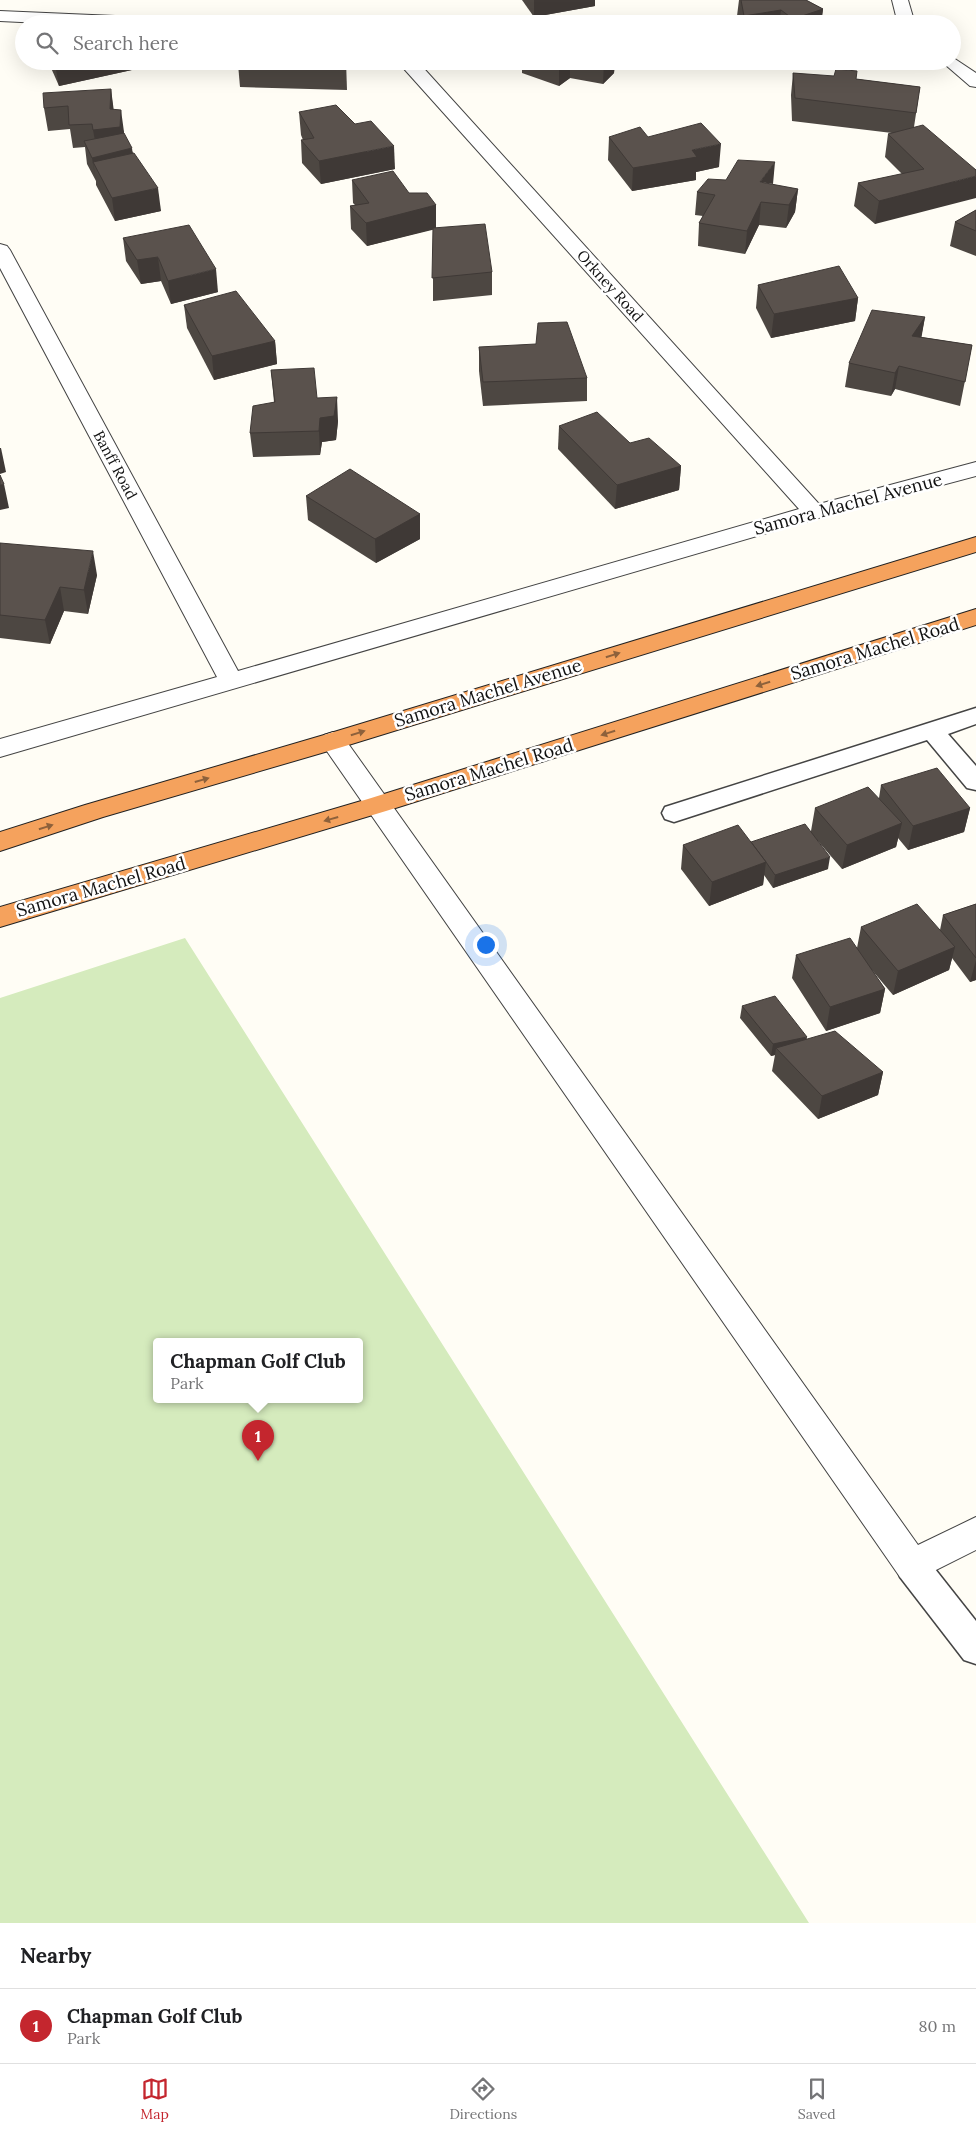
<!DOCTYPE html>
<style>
:root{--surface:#fff;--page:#f6f6f6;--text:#202124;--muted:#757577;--line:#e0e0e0;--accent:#c4262e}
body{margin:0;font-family:Lora,serif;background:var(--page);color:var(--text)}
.you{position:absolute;left:485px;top:944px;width:18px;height:18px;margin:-12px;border:4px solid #fff;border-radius:50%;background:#1a73e8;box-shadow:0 0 0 8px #1a73e833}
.badge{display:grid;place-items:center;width:32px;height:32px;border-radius:50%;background:var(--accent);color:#fff;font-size:16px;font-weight:700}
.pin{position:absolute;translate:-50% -41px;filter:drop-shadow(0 1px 2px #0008)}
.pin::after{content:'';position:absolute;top:26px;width:18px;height:15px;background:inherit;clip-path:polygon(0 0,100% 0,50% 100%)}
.popup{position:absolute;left:153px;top:1338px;width:210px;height:65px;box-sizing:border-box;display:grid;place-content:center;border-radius:5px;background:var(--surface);filter:drop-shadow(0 1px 4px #0005);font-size:16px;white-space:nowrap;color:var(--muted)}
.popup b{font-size:19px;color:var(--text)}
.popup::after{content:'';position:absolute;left:50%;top:100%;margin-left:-10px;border:10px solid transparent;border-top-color:var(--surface)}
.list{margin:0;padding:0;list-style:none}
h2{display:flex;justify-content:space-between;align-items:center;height:65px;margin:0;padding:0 20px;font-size:21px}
h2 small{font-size:16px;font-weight:400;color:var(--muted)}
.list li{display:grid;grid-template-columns:32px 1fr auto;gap:15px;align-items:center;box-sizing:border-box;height:75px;padding:0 20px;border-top:1px solid var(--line)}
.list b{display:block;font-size:19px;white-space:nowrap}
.list p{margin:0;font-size:16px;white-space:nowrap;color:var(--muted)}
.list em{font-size:16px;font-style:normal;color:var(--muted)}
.icon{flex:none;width:28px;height:28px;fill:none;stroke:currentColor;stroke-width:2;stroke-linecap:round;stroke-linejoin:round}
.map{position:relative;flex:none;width:976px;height:1923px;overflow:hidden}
.search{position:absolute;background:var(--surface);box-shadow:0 5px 20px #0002;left:15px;right:15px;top:15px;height:55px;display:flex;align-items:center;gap:12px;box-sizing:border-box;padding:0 18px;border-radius:28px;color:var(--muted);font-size:19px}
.sheet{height:140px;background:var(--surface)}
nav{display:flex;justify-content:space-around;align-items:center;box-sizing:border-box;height:70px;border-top:1px solid var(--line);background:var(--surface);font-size:14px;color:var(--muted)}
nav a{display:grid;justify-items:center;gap:2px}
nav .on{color:var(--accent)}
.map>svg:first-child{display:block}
</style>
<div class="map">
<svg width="976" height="1923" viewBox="0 0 976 1923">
<rect width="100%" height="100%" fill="#fffdf5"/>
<path fill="#d5ebbd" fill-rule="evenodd" d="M185 938 809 1923H0V998ZM157 1342H359V1400H157Z"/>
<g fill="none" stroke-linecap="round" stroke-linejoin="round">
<g stroke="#444" stroke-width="3">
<g id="lane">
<polygon points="976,708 976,724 948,734 976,766 976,790 967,788 927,740 674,822 665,819 662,813 665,807"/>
<polygon points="912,1551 924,1555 976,1621 976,1664 964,1660 900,1577 896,1566 900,1555"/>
</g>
</g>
<g stroke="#444" stroke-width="2">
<g id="street">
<polygon points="892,0 908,0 915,24 898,24"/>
<polygon points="0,11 184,19 192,24 62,24 0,21"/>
<polygon points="952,57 976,73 976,87 970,86 941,61 952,61"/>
<polygon points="397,61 418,62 819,504 976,462 976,476 822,517 0,757 0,739 217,677 0,268 0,244 7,246 10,250 238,671 799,509"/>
<polygon points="333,732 342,735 918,1545 976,1517 976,1550 912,1582 900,1577 324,747 320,741 324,735"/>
</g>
</g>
<g stroke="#222" stroke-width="2">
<g id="highway">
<polygon points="976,537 976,552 342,747 103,817 0,851 0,832 85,805 324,735"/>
<polygon points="976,609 976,625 386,811 0,927 0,907 368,799"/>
</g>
</g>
<use href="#lane" fill="#fff" fill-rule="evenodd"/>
<use href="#street" fill="#fff" fill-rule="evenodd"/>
<use href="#highway" fill="#f5a25d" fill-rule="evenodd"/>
</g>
<g fill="#4d4742">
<polygon points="522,0 595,0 595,6 534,17"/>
<polygon points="739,0 806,0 823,9 821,24 739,24 737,16"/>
<polygon points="48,61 150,61 150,66 59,86"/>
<polygon points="346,61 347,90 240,87 238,64"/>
<polygon points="522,61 615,61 614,73 603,84 570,78 559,86 522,73"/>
<polygon points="793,73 856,79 920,87 914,127 976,170 875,224 854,206 858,183 902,174 885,157 888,134 892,133 792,121 791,95"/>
<polygon points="111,89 113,109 124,132 124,134 133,153 161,211 115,221 96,185 96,181 87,164 85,147 73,148 70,129 48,131 44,108"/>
<polygon points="299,112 395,169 321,184 302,163 301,140 303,140 301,135"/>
<polygon points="609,137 648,137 719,167 696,172 696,180 632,191 608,160"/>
<polygon points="352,180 409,193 436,205 436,228 492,272 492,295 433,301 433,229 367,246 351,229 350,206 355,205 353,203"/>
<polygon points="773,185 798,189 795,212 786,228 759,225 745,254 698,246 699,223 703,216 695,215 697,192"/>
<polygon points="976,210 976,256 950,246 955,222"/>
<polygon points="123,238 218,292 171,304 161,281 141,284 126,261"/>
<polygon points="758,285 858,298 855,321 771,338 756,308"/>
<polygon points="184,305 275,341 277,364 214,380 187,328"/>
<polygon points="925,317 921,337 972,345 960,406 895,389 891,396 845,387 849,363"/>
<polygon points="479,347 587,378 587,401 483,406 479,371"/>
<polygon points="271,370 317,398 338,421 336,440 322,442 320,455 253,457 250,433 274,402"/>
<polygon points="559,426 630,443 681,466 679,490 615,509 558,449"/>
<polygon points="306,496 420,514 420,539 376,563 308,520"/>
<polygon points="0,543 97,575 88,614 64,611 50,644 0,638"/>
<polygon points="881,785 970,808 964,832 908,850 898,838 896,847 842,869 817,840 828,869 773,888 764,875 763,885 709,906 681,869 683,845 751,842 811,831 815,808 879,798"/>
<polygon points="976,904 976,980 970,982 952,958 949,970 893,995 871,969 885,989 880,1013 826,1031 792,978 796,955 857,948 861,927 940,930 943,915"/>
<polygon points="742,1006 807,1039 883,1072 878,1095 818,1119 772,1071 775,1055 771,1056 740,1018"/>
</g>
<g fill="#3f3936">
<polygon points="534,0 595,0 595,6 534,17"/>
<polygon points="823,9 821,24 792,24 793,19"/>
<polygon points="781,10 779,24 744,24 744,16"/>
<polygon points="68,61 150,61 150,66 59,86 55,64"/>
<polygon points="563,61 570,61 570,78 559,86 559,64"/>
<polygon points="603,61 615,61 614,73 603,84 604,61"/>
<polygon points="111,89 114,112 121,110 124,132 123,149 97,152 93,130 110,109"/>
<polygon points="721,144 719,167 696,172 696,180 632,191 633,168 692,150"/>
<polygon points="394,146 395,169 321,184 319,161"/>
<polygon points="132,148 135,171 93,162 96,181 92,158"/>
<polygon points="775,162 773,184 760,182"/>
<polygon points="976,176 976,198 875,224 879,201"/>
<polygon points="158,188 161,211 115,221 112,198"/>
<polygon points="798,189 795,212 786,228 789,205"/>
<polygon points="761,202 759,225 745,254 747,231"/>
<polygon points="436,205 436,229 367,246 366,223"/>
<polygon points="158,257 161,281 141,284 137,260"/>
<polygon points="216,269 218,292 171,304 168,281"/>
<polygon points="858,298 855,321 771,338 774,314"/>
<polygon points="925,317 921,340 912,336"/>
<polygon points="275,341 277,364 214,380 212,356"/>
<polygon points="899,366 895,389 891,396 895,373"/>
<polygon points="337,397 338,421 336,440 322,442 320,455 319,431 320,418"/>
<polygon points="0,448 1,448 6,472 0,474"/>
<polygon points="681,466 679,490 615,509 617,485"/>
<polygon points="4,484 9,508 0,510 0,485"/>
<polygon points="420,514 420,539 376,563 375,539"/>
<polygon points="93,551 97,575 88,614 84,590"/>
<polygon points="60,587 64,611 50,644 45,620"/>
<polygon points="970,808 964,832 908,850 913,826"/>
<polygon points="902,823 896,847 842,869 847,845"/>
<polygon points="830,857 828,869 773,888 775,875"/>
<polygon points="766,862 763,885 709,906 712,882"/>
<polygon points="955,947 949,970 893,995 898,971"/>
<polygon points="976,960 976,980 970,982"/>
<polygon points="885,989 880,1013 826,1031 830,1007"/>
<polygon points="807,1037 805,1049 776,1048 775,1055 771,1056 773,1044"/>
<polygon points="883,1072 878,1095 818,1119 822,1096"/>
</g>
<g fill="#5a524d" stroke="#3f3936">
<polygon points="741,0 806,0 823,9 793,19 781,10 744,16"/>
<polygon points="576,22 587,24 573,24"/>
<polygon points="54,61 68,61 55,64"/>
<polygon points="239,61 346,61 346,68 238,64"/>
<polygon points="552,61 563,61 559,64"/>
<polygon points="836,69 857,71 856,79 920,87 916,113 795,98 793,73 834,76"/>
<polygon points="111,89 110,109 121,110 120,127 93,130 92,124 69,125 68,106 44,108 43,93"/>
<polygon points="336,105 355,124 371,121 394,146 319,161 301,140 314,138 299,112"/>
<polygon points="701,123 721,144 692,150 697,157 633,168 609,137 640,127 648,137"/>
<polygon points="923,125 976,170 976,176 879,201 858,183 924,169 888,134"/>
<polygon points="124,133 132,148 92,158 84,141"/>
<polygon points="134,153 158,188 112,198 93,162"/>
<polygon points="738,160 775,162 760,182 798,189 789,205 761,202 747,231 699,223 715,195 697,192 708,179 726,180"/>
<polygon points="393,171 409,193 427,193 436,205 366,223 350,206 369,203 352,180"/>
<polygon points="976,210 976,231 955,222"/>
<polygon points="485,224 492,272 432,278 433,228"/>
<polygon points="189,225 216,269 168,281 158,257 137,260 123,238"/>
<polygon points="839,266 858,298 774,314 758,285"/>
<polygon points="236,291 275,341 212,356 184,305"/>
<polygon points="872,310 925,317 912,336 972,345 965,382 899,366 895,373 849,363"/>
<polygon points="567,322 587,378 483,382 479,347 536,344 538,323"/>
<polygon points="314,368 317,398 337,397 334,416 320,418 319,431 250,433 253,406 275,402 271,370"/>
<polygon points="597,412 630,443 649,438 681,466 617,485 559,426"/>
<polygon points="350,469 420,514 375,539 306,496"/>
<polygon points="0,475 4,484 0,485"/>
<polygon points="0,543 93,551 84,590 60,587 45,620 0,615"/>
<polygon points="937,768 970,808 913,826 881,785"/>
<polygon points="868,787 902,823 847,845 815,808"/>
<polygon points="805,824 830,857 775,875 766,862 751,842"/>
<polygon points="738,825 766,862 712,882 683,845"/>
<polygon points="917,904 955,947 898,971 861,927"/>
<polygon points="976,904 976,958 943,915"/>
<polygon points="850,938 885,989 830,1007 796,955"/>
<polygon points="775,996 807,1037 773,1044 742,1006"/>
<polygon points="835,1031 883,1072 822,1096 776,1048"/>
</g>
<defs><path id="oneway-solid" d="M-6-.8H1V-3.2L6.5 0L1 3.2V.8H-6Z" transform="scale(1.25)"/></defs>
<g fill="#8e613b">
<use href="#oneway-solid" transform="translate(613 655) rotate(-17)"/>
<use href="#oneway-solid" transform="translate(763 684) rotate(163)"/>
<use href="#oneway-solid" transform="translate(358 733) rotate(-17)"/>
<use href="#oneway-solid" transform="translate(608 733) rotate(163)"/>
<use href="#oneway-solid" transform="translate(202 780) rotate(-16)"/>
<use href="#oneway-solid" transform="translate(331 819) rotate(164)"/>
<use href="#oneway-solid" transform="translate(46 827) rotate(-18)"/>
</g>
<g text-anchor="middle" stroke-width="5" stroke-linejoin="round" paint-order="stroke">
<g font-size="15" fill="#111" stroke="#fff">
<text transform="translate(610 286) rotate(48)" y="5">Orkney Road</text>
<text transform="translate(115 465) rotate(62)" y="5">Banff Road</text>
</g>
<g font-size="18" fill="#111" stroke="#fff">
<text transform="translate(848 504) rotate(-15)" y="6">Samora Machel Avenue</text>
<text transform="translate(875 649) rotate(-17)" y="6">Samora Machel Road</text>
<text transform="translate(488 693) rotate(-17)" y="6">Samora Machel Avenue</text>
<text transform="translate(489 770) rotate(-17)" y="6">Samora Machel Road</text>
<text transform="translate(101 887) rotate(-16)" y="6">Samora Machel Road</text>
</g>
</g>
</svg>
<div class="you"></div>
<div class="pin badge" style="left:258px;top:1461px">1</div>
<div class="popup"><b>Chapman Golf Club</b>Park</div>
<div class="search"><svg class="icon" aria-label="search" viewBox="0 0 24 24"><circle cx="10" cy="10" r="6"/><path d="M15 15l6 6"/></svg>Search here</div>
</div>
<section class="sheet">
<h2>Nearby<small></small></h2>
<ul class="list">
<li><span class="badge">1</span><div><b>Chapman Golf Club</b><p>Park</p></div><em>80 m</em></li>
</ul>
</section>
<nav>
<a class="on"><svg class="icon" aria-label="map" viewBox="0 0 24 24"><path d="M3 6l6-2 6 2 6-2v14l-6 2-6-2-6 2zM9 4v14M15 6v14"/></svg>Map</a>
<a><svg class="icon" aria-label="directions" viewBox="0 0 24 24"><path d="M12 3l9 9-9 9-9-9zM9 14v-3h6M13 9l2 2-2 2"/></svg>Directions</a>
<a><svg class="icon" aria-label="saved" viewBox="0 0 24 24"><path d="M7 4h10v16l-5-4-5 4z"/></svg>Saved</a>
</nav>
